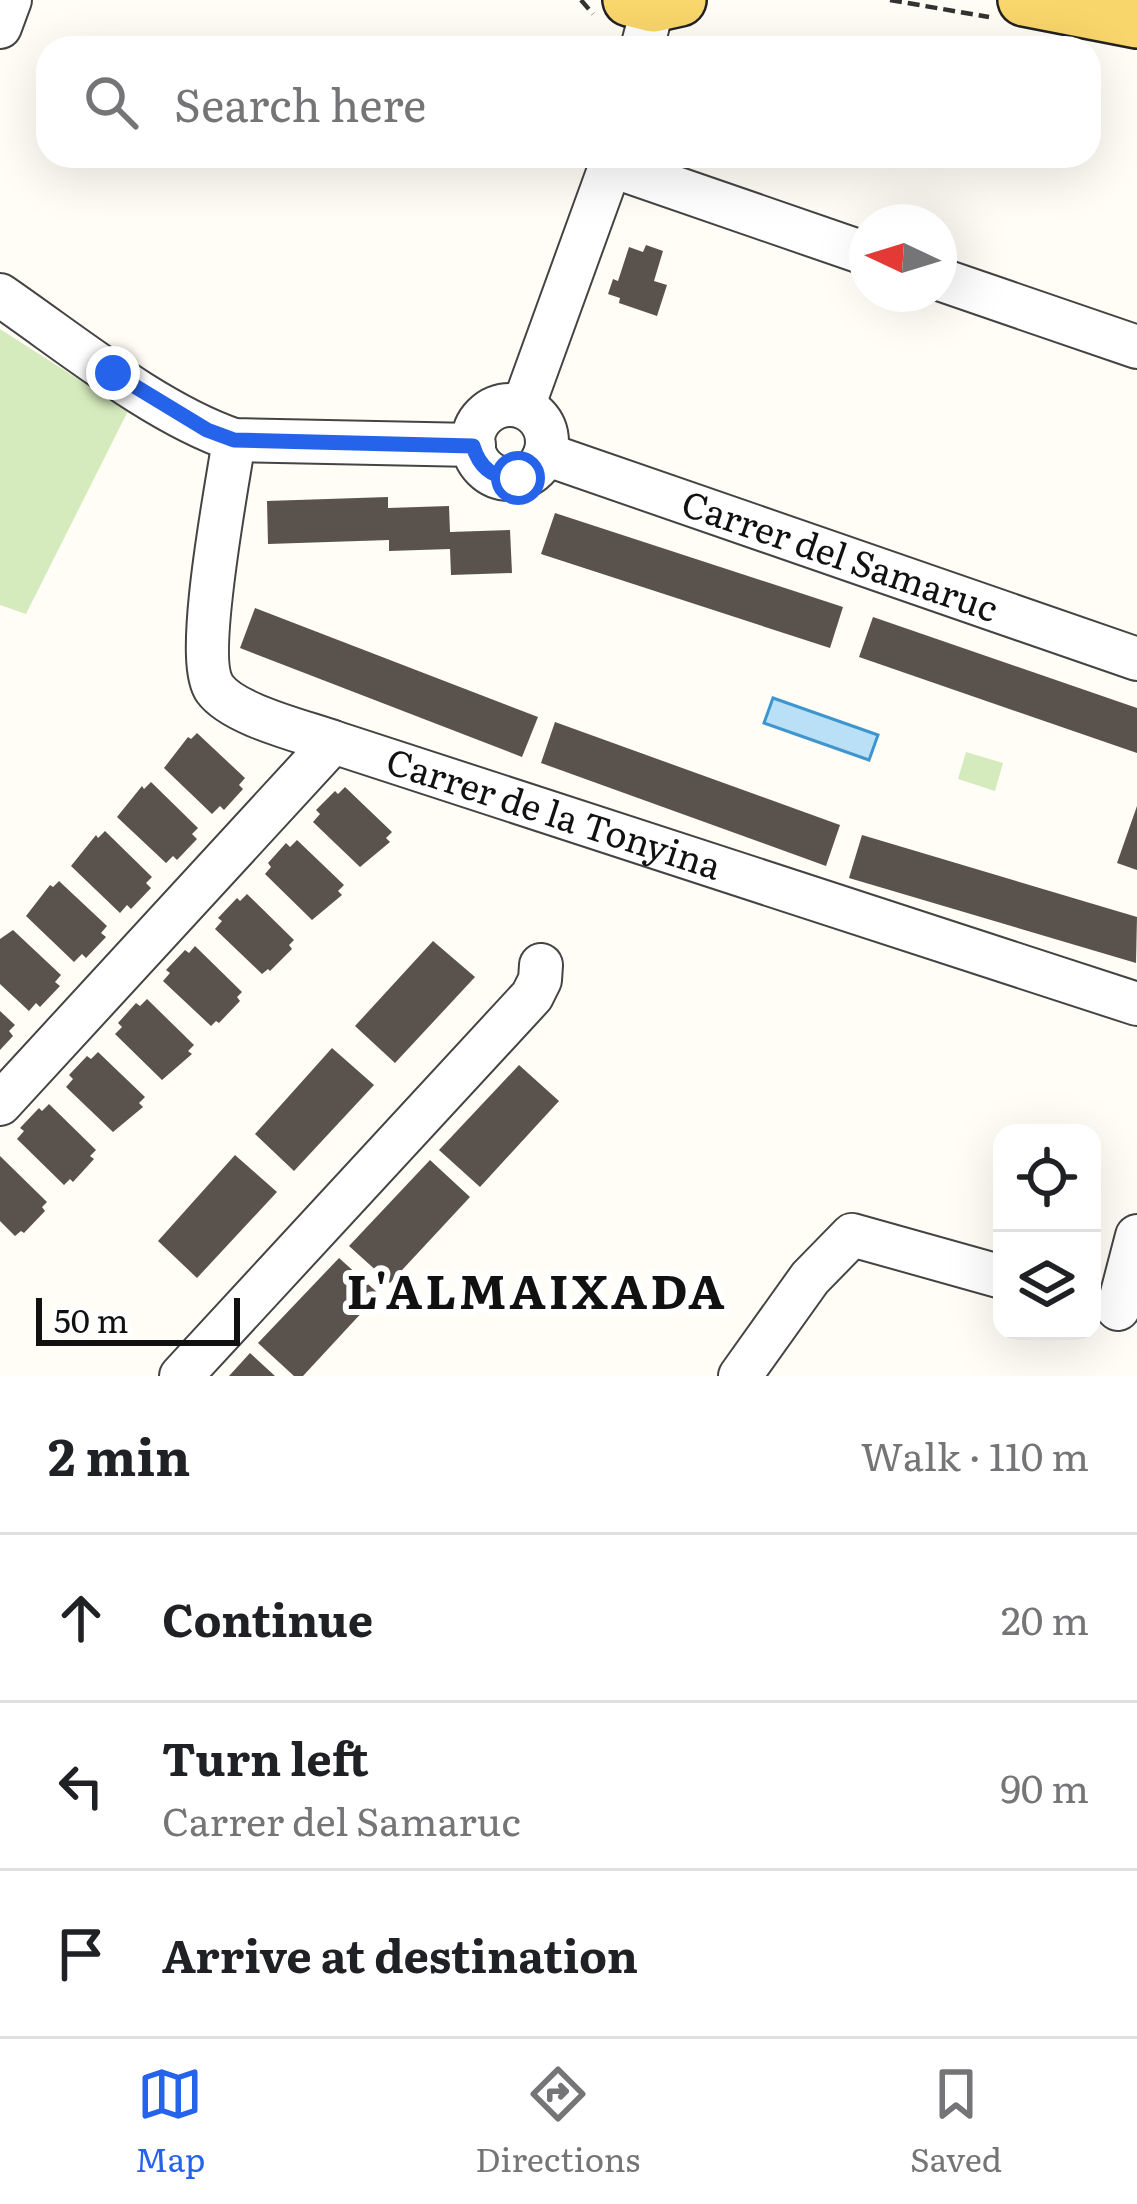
<!DOCTYPE html>
<meta charset="utf-8">
<style>
:root{--surface:#fff;--page:#f6f6f6;--text:#202124;--muted:#757577;--line:#e0e0e0;--accent:#2563eb}
body{margin:0;font-family:Literata,serif;background:var(--page);color:var(--text)}
.controls{position:absolute;right:36px;bottom:36px;display:grid;overflow:hidden;border-radius:24px;box-shadow:0 12px 48px #0002}
.controls button{width:108px;height:108px;display:grid;place-items:center;padding:0;border:0;border-bottom:3px solid var(--line);background:var(--surface);color:var(--text);font:60px sans-serif}
.compass{position:absolute;left:849px;top:204px;width:108px;height:108px;border-radius:50%;background:var(--surface);box-shadow:0 12px 48px #0002;rotate:274deg}
.scale{position:absolute;left:36px;bottom:30px;width:204px;box-sizing:border-box;padding-left:12px;border:6px solid #111;border-top:0;font-size:33px;line-height:42px;white-space:nowrap;color:#111;-webkit-text-stroke:9px #fff;paint-order:stroke}
.stop{position:absolute;width:36px;height:36px;margin:-27px;border:9px solid #2563eb;border-radius:50%;background:#fff}
.stop.end{background:#2563eb;border-color:#fff;box-shadow:0 3px 12px #0008}
.list{margin:0;padding:0;list-style:none}
h2{display:flex;justify-content:space-between;align-items:center;height:156px;margin:0;padding:0 48px;font-size:51px}
h2 small{font-size:39px;font-weight:400;color:var(--muted)}
.list li{display:grid;grid-template-columns:78px 1fr auto;gap:36px;align-items:center;box-sizing:border-box;height:168px;padding:0 48px;border-top:3px solid var(--line)}
.list b{display:block;font-size:45px;white-space:nowrap}
.list p{margin:0;font-size:39px;white-space:nowrap;color:var(--muted)}
.list em{font-size:39px;font-style:normal;color:var(--muted)}
.icon{flex:none;width:66px;height:66px;fill:none;stroke:currentColor;stroke-width:2;stroke-linecap:round;stroke-linejoin:round}
.map{position:relative;flex:none;width:1137px;height:1376px;overflow:hidden}
.search{position:absolute;background:var(--surface);box-shadow:0 12px 48px #0002;left:36px;right:36px;top:36px;height:132px;display:flex;align-items:center;gap:30px;box-sizing:border-box;padding:0 42px;border-radius:36px;color:var(--muted);font-size:45px}
.sheet{height:660px;background:var(--surface)}
nav{display:flex;justify-content:space-around;align-items:center;box-sizing:border-box;height:168px;border-top:3px solid var(--line);background:var(--surface);font-size:33px;color:var(--muted)}
nav a{display:grid;justify-items:center;gap:6px}
nav .on{color:var(--accent)}
.map>svg:first-child{display:block}
</style>
<div class="map">
<svg width="1137" height="1376" viewBox="0 0 1137 1376">
<rect width="100%" height="100%" fill="#fffdf5"/>
<g fill="#d5ebbd">
<polygon points="0,329 128,411 26,614 0,605"/>
<polygon points="966,752 1003,763 995,791 958,779"/>
</g>
<polygon fill="#b9e0f7" stroke="#3f96cf" stroke-width="3" points="773,698 878,735 869,760 764,723"/>
<g fill="#5a524d">
<polygon points="646,245 663,251 654,281 667,285 657,316 619,303 620,298 608,294 613,279 618,281 629,247 643,252"/>
<polygon points="388,497 388,508 449,506 450,532 510,530 512,573 451,575 450,549 389,551 389,540 268,544 267,501"/>
<polygon points="555,513 843,607 830,648 541,554"/>
<polygon points="255,608 538,717 522,757 240,648"/>
<polygon points="873,617 1137,708 1137,753 859,657"/>
<polygon points="555,722 840,825 826,866 541,763"/>
<polygon points="197,733 245,778 239,785 243,789 224,810 220,806 212,814 164,768 188,737 191,739"/>
<polygon points="151,782 198,828 192,834 197,839 177,860 173,856 166,863 117,817 142,786 144,789"/>
<polygon points="345,787 392,832 386,838 390,842 360,867 313,822 320,814 316,810 335,791 338,794"/>
<polygon points="1137,806 1137,870 1117,863"/>
<polygon points="105,831 152,877 146,883 151,888 131,909 127,905 120,913 71,866 96,835 98,838"/>
<polygon points="862,835 1137,917 1136,963 849,878"/>
<polygon points="297,840 344,885 338,891 342,895 312,920 265,874 271,867 268,863 286,843 290,847"/>
<polygon points="59,881 107,926 101,933 106,937 86,958 82,954 74,962 26,916 50,885 53,887"/>
<polygon points="247,894 294,940 289,945 292,949 270,971 268,969 262,974 215,929 222,921 218,918 237,898 240,901"/>
<polygon points="13,930 61,975 55,982 60,986 40,1007 36,1003 29,1011 0,984 0,939"/>
<polygon points="433,941 475,977 395,1063 355,1026"/>
<polygon points="195,946 242,992 237,997 240,1001 219,1023 216,1021 211,1026 163,981 170,973 166,970 185,950 189,953"/>
<polygon points="147,999 194,1045 188,1051 192,1054 162,1080 115,1034 122,1027 118,1023 136,1003 140,1006"/>
<polygon points="0,1011 15,1025 9,1031 13,1036 0,1050"/>
<polygon points="332,1048 374,1085 294,1171 255,1134"/>
<polygon points="98,1052 145,1097 139,1103 143,1107 113,1132 66,1087 73,1079 69,1075 87,1056 91,1059"/>
<polygon points="519,1065 559,1101 480,1187 439,1150"/>
<polygon points="49,1104 96,1150 90,1156 94,1159 73,1182 70,1179 64,1185 17,1139 24,1131 20,1128 39,1108 42,1111"/>
<polygon points="235,1155 277,1192 197,1278 158,1241"/>
<polygon points="0,1156 47,1202 42,1207 45,1211 24,1233 21,1231 15,1236 0,1221"/>
<polygon points="430,1160 470,1197 390,1283 349,1246"/>
<polygon points="339,1258 379,1294 303,1376 294,1376 258,1343"/>
<polygon points="250,1353 275,1376 229,1376"/>
</g>
<g fill="none" stroke-linecap="round" stroke-linejoin="round">
<g stroke="#444" stroke-width="46">
<g id="minor">
<polyline points="0,27 10,0"/>
<polyline points="642,48 653,6"/>
<polyline points="612,166 867,254"/>
<polyline points="939,279 1137,347"/>
<path d="M0 295C70 343 155 413 234 440L474 445"/>
<circle cx="510" cy="442" r="37"/>
<polyline points="523,407 614,156"/>
<path id="s1" d="M234 440C228 482 193 659 215 689 234 715 302 731 333 742L1137 1004"/>
<path id="s2" d="M545 454 1137 659"/>
<polyline points="0,1104 333,742"/>
<polyline points="1118,1309 1137,1236"/>
<polyline points="181,1376 532,996 540,980 541,965"/>
<polyline points="740,1376 810,1278 852,1235 1002,1277"/>
</g>
</g>
<g stroke="#222" stroke-width="56">
<g id="major">
<polyline points="629,0 653,6 680,0"/>
<polyline points="1024,0 1137,22"/>
</g>
</g>
<g stroke="#333" stroke-width="4.5" stroke-dasharray="12 6" stroke-linecap="butt">
<polyline points="581,0 593,14"/>
<polyline points="890,0 989,17"/>
</g>
<use href="#minor" stroke="#fff" stroke-width="42"/>
<use href="#major" stroke="#f9d66b" stroke-width="51"/>
</g>
<g fill="none" stroke-linecap="round" stroke-linejoin="round">
<path stroke="#2563eb" stroke-width="15" d="M113 373 207 430 234 440 473 446C480 469 494 479 518 478"/>
</g>
<g text-anchor="middle" stroke-width="12" stroke-linejoin="round" paint-order="stroke">
<g font-size="36" fill="#111" stroke="#fff">
<text dy="13" stroke="none"><textPath href="#s2" startOffset="312">Carrer del Samaruc</textPath></text>
<text dy="13" stroke="none"><textPath href="#s1" startOffset="615">Carrer de la Tonyina</textPath></text>
</g>
<g font-size="48" font-weight="bold" letter-spacing="3" fill="#111" stroke="#fff">
<text x="537" y="1309">L'ALMAIXADA</text>
</g>
</g>
</svg>
<div class="controls">
<button><svg class="icon" aria-label="locate" viewBox="0 0 24 24"><circle cx="12" cy="12" r="6"/><path d="M12 2v4M12 18v4M2 12h4M18 12h4"/></svg></button>
<button><svg class="icon" aria-label="layers" viewBox="0 0 24 24"><path d="M12 4l9 5-9 5-9-5zM3 14l9 5 9-5"/></svg></button>
</div>
<svg class="compass" viewBox="-18 -18 36 36"><path d="M0-13l5 13h-10z" fill="#e53935"/><path d="M0 13l5-13h-10z" fill="#757577"/></svg>
<div class="scale">50 m</div>
<div class="stop" style="left:518px;top:478px"></div>
<div class="stop end" style="left:113px;top:373px"></div>
<div class="search"><svg class="icon" aria-label="search" viewBox="0 0 24 24"><circle cx="10" cy="10" r="6"/><path d="M15 15l6 6"/></svg>Search here</div>
</div>
<section class="sheet">
<h2>2 min<small>Walk · 110 m</small></h2>
<ul class="list">
<li><svg class="icon" aria-label="ahead" viewBox="0 0 24 24"><path d="M12 20V5M6 11l6-6 6 6"/></svg><div><b>Continue</b></div><em>20 m</em></li>
<li><svg class="icon" aria-label="left" viewBox="0 0 24 24"><path d="M17 20v-9H6M10 6l-5 5 5 5"/></svg><div><b>Turn left</b><p>Carrer del Samaruc</p></div><em>90 m</em></li>
<li><svg class="icon" aria-label="arrive" viewBox="0 0 24 24"><path d="M6 21V4h12l-3 4 3 4H6"/></svg><div><b>Arrive at destination</b></div></li>
</ul>
</section>
<nav>
<a class="on"><svg class="icon" aria-label="map" viewBox="0 0 24 24"><path d="M3 6l6-2 6 2 6-2v14l-6 2-6-2-6 2zM9 4v14M15 6v14"/></svg>Map</a>
<a><svg class="icon" aria-label="directions" viewBox="0 0 24 24"><path d="M12 3l9 9-9 9-9-9zM9 14v-3h6M13 9l2 2-2 2"/></svg>Directions</a>
<a><svg class="icon" aria-label="saved" viewBox="0 0 24 24"><path d="M7 4h10v16l-5-4-5 4z"/></svg>Saved</a>
</nav>
